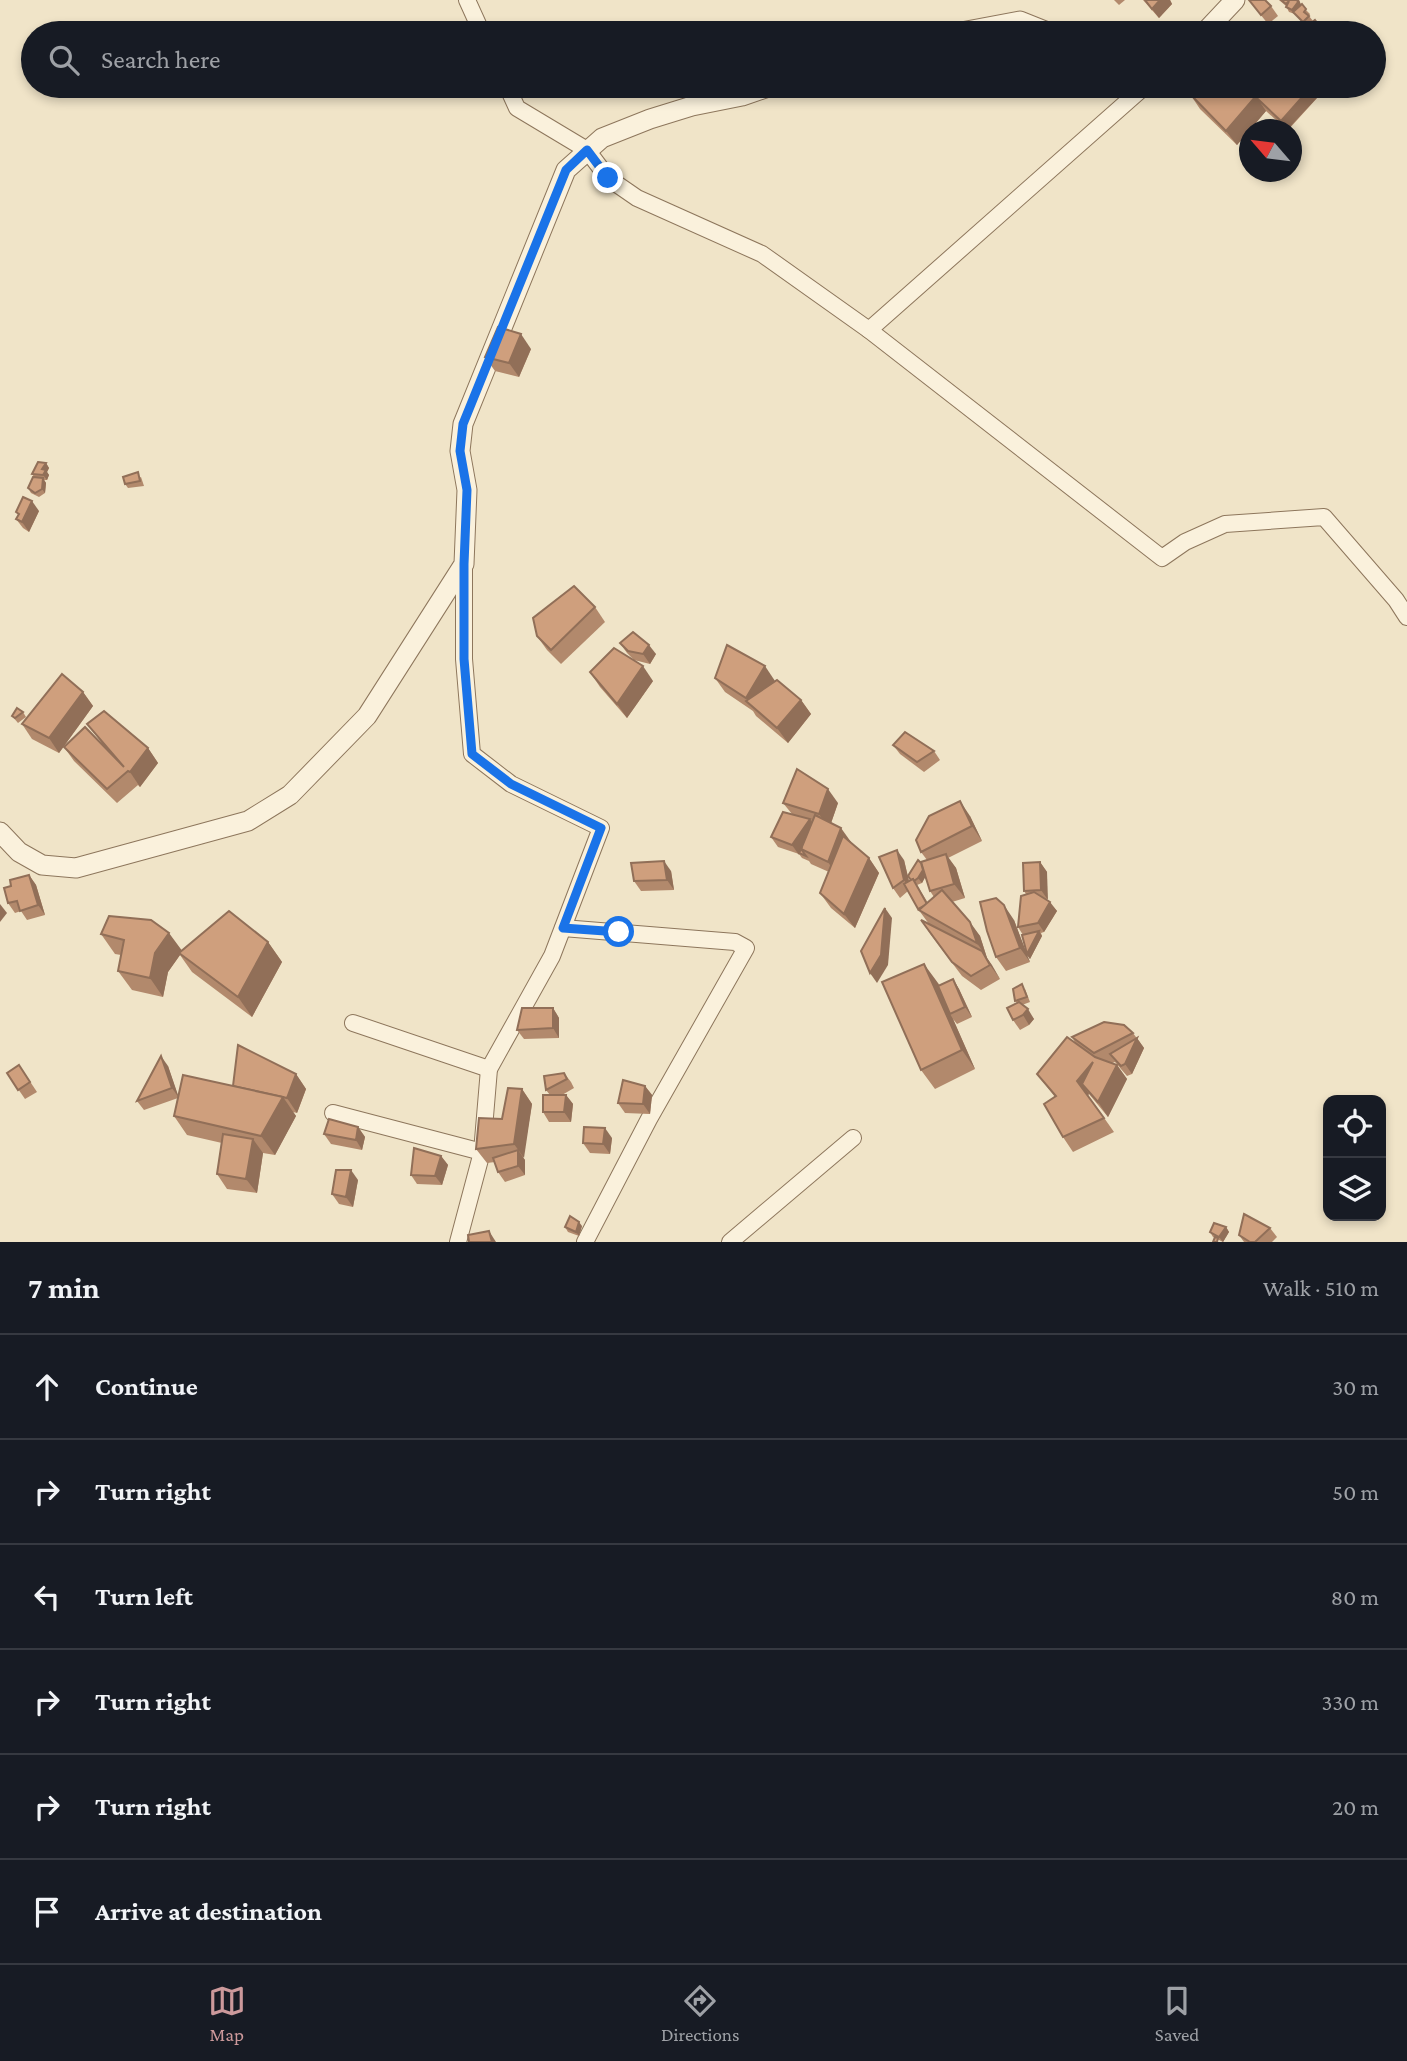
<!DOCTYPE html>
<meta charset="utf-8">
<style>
:root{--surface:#171b24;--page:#242831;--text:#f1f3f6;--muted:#9ea1a6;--line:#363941;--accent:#cc999b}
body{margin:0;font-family:"Crimson Pro",serif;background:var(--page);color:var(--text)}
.controls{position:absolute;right:21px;bottom:21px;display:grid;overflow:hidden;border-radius:14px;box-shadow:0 4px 10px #0003}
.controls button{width:63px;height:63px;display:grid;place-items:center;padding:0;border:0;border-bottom:2px solid var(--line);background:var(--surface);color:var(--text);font:35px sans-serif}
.compass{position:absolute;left:1239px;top:119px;width:63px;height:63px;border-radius:50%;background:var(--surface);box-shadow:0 4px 10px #0003;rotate:298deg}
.stop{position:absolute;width:21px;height:21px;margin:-16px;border:5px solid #1a73e8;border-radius:50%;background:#fff}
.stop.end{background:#1a73e8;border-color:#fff;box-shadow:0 2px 7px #0008}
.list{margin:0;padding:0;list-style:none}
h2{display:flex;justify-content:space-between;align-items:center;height:91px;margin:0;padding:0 28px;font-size:30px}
h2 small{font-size:23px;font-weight:400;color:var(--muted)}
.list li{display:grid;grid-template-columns:46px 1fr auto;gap:21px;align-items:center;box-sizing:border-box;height:105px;padding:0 28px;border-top:2px solid var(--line)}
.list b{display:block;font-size:26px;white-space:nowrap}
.list em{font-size:23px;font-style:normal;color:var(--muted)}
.icon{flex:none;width:38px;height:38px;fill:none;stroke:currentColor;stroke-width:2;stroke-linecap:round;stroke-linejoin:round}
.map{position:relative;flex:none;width:1407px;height:1242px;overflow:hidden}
.search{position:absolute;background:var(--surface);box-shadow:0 4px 10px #0003;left:21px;right:21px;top:21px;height:77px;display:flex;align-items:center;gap:18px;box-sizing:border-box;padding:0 24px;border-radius:38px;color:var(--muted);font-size:26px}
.sheet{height:721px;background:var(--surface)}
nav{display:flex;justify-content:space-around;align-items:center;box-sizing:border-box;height:98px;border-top:2px solid var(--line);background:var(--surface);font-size:19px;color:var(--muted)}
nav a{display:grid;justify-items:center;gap:4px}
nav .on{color:var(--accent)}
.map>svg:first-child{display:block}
</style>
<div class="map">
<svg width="1407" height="1242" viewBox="0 0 1407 1242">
<rect width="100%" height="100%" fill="#f0e4c8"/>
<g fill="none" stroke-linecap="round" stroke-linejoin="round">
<g stroke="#8d765c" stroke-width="18">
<g id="minor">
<polyline points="467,0 482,33"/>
<polyline points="507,86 517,108 587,150 608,178 637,198 762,254 869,330 1162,558 1185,542 1225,524 1324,517 1396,600 1407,617"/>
<polyline points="869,330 1145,86"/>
<polyline points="563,928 735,942 746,948 649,1119 585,1242"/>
<polyline points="353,1023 489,1069"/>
<polyline points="333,1113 482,1152"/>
<polyline points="458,1242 482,1152 489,1069 552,956 601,828 511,784 472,754 464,659 464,564"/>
<polyline points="730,1242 853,1138"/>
</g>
</g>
<g stroke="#8d765c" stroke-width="21">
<g id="tertiary">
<polyline points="956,33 1020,21 1050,33"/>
<polyline points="1204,33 1235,0"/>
<polyline points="0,832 19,852 42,865 76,868 248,821 290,795 367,716 464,564 467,490 460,451 463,424 566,170 602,138 650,119 692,106 742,96 771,86"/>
</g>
</g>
<use href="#minor" stroke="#faf1dc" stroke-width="16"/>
<use href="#tertiary" stroke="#faf1dc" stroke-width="19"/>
</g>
<g fill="#b2896c" fill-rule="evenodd">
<polygon points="1114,0 1125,0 1119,5"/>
<polygon points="1143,0 1170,0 1172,4 1159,18"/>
<polygon points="1249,0 1271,6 1278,16 1268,24"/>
<polygon points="1279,0 1299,0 1301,5 1310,14 1309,16 1313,21 1306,27 1295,14 1289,12 1286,6"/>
<polygon points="1328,86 1288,130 1287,130 1266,111 1237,145 1200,109 1190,94"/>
<polygon points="531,349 519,377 495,371 485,357"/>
<polygon points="46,463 49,468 47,472 49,475 47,480 44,480 46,483 45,493 39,497 31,493 28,488 34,477 32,474"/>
<polygon points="141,477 144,486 128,488 125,484"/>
<polygon points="39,511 29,532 23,528 16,519 18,515 16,512"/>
<polygon points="595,607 605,622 561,664 547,650 537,636"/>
<polygon points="620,643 656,654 650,664 634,660 627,653"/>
<polygon points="590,672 653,681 627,718 600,687"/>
<polygon points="715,678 775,681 801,700 811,714 788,743 756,716 753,711 725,692"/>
<polygon points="83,692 93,706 59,753 32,739 22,724"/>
<polygon points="23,712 26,717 18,723 12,716"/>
<polygon points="87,724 148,748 158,763 140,787 138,785 117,803 74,761 64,747 110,753"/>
<polygon points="893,745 934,751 940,760 924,772 900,754"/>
<polygon points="783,803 838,803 831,823 851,842 851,843 869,858 879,873 855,928 831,908 820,893 829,872 811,864 809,861 802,858 799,854 778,847 771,837 792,814"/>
<path d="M970 816 982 841 948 858 956 868 965 898 952 902 980 936 987 958 986 957 1000 979 981 990 962 976 931 935 921 920 929 924 918 909 908 891 900 898 893 888 904 860 909 881 911 880 921 863 927 860 921 852ZM925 877 930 891 934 897 928 903 917 885 922 883Z"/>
<polygon points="1040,862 1047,872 1047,900 1057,911 1044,932 1041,933 1042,936 1030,959 1027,955 1030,962 1006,971 996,957 1014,920 1026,953 1023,935 1018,927 1026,894 1024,891"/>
<polygon points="671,871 674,890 641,891 634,881"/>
<polygon points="29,875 36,885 45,915 27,920 21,911 15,913 8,903 11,886"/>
<polygon points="101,934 182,951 268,942 282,962 252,1017 192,972 180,955 168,972 163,997 132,990 118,971 121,955 115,954"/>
<polygon points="953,979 959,989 972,1017 957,1024 953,1019 975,1069 935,1089 921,1070 938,983 939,985"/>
<polygon points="1025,989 1030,1002 1022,1005 1034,1019 1029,1025 1020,1030 1013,1020 1017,1003 1015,1001"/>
<polygon points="553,1008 559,1018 559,1038 524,1039 517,1030"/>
<polygon points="1133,1033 1144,1048 1132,1074 1127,1076 1115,1062 1112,1063 1117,1065 1127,1079 1108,1117 1089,1094 1088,1095 1114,1132 1073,1152 1063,1137 1055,1097 1037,1074 1076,1044 1072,1037"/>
<polygon points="19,1065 37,1092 25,1099 7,1073"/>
<polygon points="168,1066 178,1096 296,1074 306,1089 297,1113 293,1112 296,1116 275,1155 263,1153 257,1193 227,1189 217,1174 222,1143 187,1135 174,1116 178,1098 144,1110 137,1101"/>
<polygon points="564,1073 571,1082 574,1088 562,1095 566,1095 573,1104 571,1122 549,1122 543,1112 550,1095 546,1090"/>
<polygon points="645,1086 652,1095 650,1114 625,1113 618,1103"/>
<polygon points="522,1089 532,1104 523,1158 525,1160 525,1175 505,1182 498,1172 495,1162 487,1163 476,1149 502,1119"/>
<polygon points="358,1127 365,1137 362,1150 331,1144 324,1134"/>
<polygon points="612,1138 610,1154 590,1153 583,1143"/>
<polygon points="441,1156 448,1165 442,1185 417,1184 411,1175"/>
<polygon points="358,1180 353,1207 339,1204 332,1194"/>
<polygon points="582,1226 579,1236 568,1232 565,1227"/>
<polygon points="1226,1227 1229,1232 1223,1242 1213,1237 1210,1232"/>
<polygon points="1270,1228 1277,1237 1272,1242 1244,1242 1239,1235"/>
</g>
<g fill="#916f58">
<polygon points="1160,0 1170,0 1172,4 1159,18 1152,9"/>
<polygon points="1297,0 1299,0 1302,7 1295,14 1292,10"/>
<polygon points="1312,86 1328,86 1287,130 1281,121"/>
<polygon points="1256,96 1266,111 1237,145 1226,131"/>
<polygon points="521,334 531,349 519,377 509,363"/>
<polygon points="46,463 49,468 47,472 49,475 47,480 43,475 42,469"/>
<polygon points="43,478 46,483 45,493 42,489"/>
<polygon points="32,501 39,511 29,532 22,522"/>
<polygon points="649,645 656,654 650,664 643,654"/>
<polygon points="643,666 653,681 627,718 617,704"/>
<polygon points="765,666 775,681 751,705 746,698"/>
<polygon points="83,692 93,706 59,753 49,738"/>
<polygon points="801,700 811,714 788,743 777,728"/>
<polygon points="148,748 158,763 140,787 130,772"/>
<polygon points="828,789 838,803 829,829 819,814"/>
<polygon points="960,801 970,816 982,841 972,826"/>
<polygon points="810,819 816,829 799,855 792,845"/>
<polygon points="841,828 851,842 838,877 828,862"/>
<polygon points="897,850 904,860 911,890 904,880"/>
<polygon points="946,854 956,868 965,898 954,884"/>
<polygon points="869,858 879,873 855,928 844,914"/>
<polygon points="664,861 671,871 674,890 667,880"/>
<polygon points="1040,862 1047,872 1048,900 1041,890"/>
<polygon points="925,867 928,872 922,883 918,878"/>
<polygon points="29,875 36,885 45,915 38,905"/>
<polygon points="1050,902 1057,911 1044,932 1038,923"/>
<polygon points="0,904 7,913 0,922"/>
<polygon points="1004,905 1014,920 1027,954 1039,931 1042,936 1030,959 1027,955 1030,962 1020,948"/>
<polygon points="885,908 892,918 888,965 877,983 870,973"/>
<polygon points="970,922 980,936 987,958 977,943"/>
<polygon points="169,933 183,952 179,953 180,955 168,972 163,997 150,978 155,953"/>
<polygon points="268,942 282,962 252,1017 238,997"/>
<polygon points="982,951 992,965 1000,979 990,965"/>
<polygon points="924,964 938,983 951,1013 950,1014 953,1019 975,1069 962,1050"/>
<polygon points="953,979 959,989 972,1017 965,1007"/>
<polygon points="553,1008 559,1018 559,1038 553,1028"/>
<polygon points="1028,1009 1034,1019 1029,1025 1023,1015"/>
<polygon points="1137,1038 1144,1048 1132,1074 1125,1064"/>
<polygon points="161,1056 168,1066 179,1098 172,1088"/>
<polygon points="1093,1062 1082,1084 1089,1094 1088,1095 1077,1081"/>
<polygon points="1117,1065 1127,1079 1108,1117 1098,1102"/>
<polygon points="296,1074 306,1089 297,1113 287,1098"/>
<polygon points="645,1086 652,1095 650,1114 643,1104"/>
<polygon points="522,1089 532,1104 524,1158 514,1144"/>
<polygon points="566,1095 573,1104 571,1122 564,1112"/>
<polygon points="283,1097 296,1116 275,1155 261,1136"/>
<polygon points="358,1127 365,1137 362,1150 356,1140"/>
<polygon points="605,1128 612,1138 610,1154 603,1144"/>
<polygon points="253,1139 263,1153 257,1193 246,1179"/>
<polygon points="518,1150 525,1160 525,1175 518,1166"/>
<polygon points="441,1156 448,1165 442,1185 435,1176"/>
<polygon points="351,1170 358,1180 353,1207 346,1197"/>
<polygon points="579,1222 582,1226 579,1236 576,1232"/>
<polygon points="1226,1227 1229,1232 1223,1242 1219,1237"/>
<polygon points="489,1231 496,1242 492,1242"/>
</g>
<g fill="#cf9f7d" stroke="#916f58" stroke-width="2">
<polygon points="1145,0 1160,0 1152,9"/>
<polygon points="1249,0 1265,0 1271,6 1261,15"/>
<polygon points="1281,0 1297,0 1298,2 1292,10 1286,7 1289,1 1286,4"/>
<polygon points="1302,4 1306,9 1304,12 1309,16 1303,22 1293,12"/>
<polygon points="1315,20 1323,30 1317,33 1310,33 1306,27"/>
<polygon points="1287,26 1295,33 1281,33"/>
<polygon points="1249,28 1255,33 1244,33"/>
<polygon points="1198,86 1244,86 1256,96 1226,131 1190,94"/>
<polygon points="1244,86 1312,86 1281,121"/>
<polygon points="498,327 521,334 509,363 485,357"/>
<polygon points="38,462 46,463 42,469 46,470 43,475 32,474"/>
<polygon points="138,472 140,481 125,484 123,477"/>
<polygon points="33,477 43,478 42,489 35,493 28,488"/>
<polygon points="23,497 32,501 22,522 16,519 19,514 16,512"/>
<polygon points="574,586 595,607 551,650 537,636 533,618"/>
<polygon points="633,632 649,645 643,654 628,651 620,643"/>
<polygon points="727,645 765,666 746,698 715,678"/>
<polygon points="614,648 643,666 617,704 590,672"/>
<polygon points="62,674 83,692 49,738 22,724"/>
<polygon points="777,680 801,700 777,728 746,701"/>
<polygon points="17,708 23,712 15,718 12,716"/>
<polygon points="104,711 148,748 130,772 128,771 107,789 64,747 85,727 124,767 87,724"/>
<polygon points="905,732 934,751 917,762 893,745"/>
<polygon points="797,769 828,789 819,814 783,803"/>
<polygon points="960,801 972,826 921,852 916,840 929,816"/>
<polygon points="783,812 810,819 792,845 771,837"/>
<polygon points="815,815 841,828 828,862 801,849"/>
<polygon points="843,836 869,858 844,914 820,893"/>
<polygon points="802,847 801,849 806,856 799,853"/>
<polygon points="897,850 904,880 893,888 879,857"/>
<polygon points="946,854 954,884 930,891 921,862"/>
<polygon points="918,860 921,863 923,870 918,878 914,881 913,879 911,880 908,876"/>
<polygon points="664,861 667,880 634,881 631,863"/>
<polygon points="1040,862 1041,890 1024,891 1023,863"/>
<polygon points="29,875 38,905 20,911 17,901 8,903 4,888 11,886 10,880"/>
<polygon points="913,879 927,904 918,909 904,884"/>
<polygon points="942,890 970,922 977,943 919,910"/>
<polygon points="1034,892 1050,902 1038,923 1018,927 1021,896"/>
<polygon points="996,898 1004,905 1020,948 996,957 987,931 980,902"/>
<polygon points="885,908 881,955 870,973 861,951"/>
<polygon points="229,911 268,942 238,997 179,953"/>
<polygon points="109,916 151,920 169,933 155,953 150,978 118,971 124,940 101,934"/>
<polygon points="921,920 982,951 990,965 971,976 952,962"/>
<polygon points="1039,931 1027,954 1022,935"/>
<polygon points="924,964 962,1050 921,1070 882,982"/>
<polygon points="953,979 965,1007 950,1014 938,986"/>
<polygon points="1022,984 1027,997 1015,1001 1013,989"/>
<polygon points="1019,1002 1028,1009 1023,1015 1013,1020 1007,1008"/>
<polygon points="522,1008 553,1008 553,1028 517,1030"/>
<polygon points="1104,1022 1124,1025 1133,1033 1094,1053 1072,1037"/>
<polygon points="1067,1037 1095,1057 1117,1065 1098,1102 1082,1084 1093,1062 1077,1081 1104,1118 1063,1137 1044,1104 1056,1096 1037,1074"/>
<polygon points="1137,1038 1125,1064 1121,1066 1110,1054"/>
<polygon points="238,1045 296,1074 287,1098 233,1086"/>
<polygon points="161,1056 172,1088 137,1101"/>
<polygon points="19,1065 30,1082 18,1090 7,1073"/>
<polygon points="564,1073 567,1079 546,1090 544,1076"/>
<polygon points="183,1075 283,1097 261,1136 174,1116"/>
<polygon points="623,1080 645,1086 643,1104 618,1103"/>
<polygon points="508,1088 522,1089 514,1144 476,1149 479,1118 502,1119"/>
<polygon points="543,1095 566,1095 564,1112 543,1112"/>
<polygon points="329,1119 358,1127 356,1140 324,1134"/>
<polygon points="584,1127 605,1128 603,1144 583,1143"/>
<polygon points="223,1134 253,1139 246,1179 217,1174"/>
<polygon points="414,1148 441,1156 435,1176 411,1175"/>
<polygon points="518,1150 518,1166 498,1172 493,1158"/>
<polygon points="336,1170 351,1170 346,1197 332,1194"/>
<polygon points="1244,1214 1270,1228 1255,1242 1250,1242 1239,1235"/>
<polygon points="570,1216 579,1222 576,1232 565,1227"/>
<polygon points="1214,1223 1226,1227 1219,1237 1210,1232"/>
<polygon points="489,1231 492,1242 469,1242 468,1235"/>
<polygon points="1215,1237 1218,1238 1217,1242 1213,1242"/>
</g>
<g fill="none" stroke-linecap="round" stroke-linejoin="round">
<polyline stroke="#1a73e8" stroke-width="9" points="608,178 587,150 566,170 463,424 460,451 467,490 464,564 464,659 472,754 511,784 601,828 563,928 619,932"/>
</g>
</svg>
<div class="controls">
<button><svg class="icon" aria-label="locate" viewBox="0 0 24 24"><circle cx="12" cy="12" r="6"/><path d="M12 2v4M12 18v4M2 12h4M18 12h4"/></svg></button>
<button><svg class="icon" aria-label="layers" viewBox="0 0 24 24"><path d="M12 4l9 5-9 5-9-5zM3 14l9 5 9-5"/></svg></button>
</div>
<svg class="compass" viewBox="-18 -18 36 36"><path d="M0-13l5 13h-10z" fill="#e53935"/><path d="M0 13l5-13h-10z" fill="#9ea1a6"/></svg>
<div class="stop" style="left:619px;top:932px"></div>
<div class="stop end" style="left:608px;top:178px"></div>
<div class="search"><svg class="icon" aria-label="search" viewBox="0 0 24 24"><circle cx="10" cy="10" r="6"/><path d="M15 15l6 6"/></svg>Search here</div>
</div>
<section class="sheet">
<h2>7 min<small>Walk · 510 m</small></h2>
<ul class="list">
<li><svg class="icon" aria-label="ahead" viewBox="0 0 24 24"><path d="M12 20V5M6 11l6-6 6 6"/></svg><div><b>Continue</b></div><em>30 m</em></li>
<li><svg class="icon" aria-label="right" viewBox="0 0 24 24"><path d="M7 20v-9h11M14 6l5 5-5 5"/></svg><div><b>Turn right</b></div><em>50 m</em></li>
<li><svg class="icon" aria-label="left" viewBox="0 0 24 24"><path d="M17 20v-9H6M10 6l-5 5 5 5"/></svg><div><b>Turn left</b></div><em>80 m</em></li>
<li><svg class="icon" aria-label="right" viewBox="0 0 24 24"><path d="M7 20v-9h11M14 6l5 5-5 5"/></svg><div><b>Turn right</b></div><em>330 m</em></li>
<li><svg class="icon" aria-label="right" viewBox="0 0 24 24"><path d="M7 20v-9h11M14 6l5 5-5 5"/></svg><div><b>Turn right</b></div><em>20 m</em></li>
<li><svg class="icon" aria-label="arrive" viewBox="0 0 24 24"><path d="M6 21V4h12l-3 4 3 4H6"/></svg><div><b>Arrive at destination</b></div></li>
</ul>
</section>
<nav>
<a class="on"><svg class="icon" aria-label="map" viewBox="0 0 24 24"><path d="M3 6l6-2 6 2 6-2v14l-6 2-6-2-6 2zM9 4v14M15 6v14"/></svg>Map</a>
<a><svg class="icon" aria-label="directions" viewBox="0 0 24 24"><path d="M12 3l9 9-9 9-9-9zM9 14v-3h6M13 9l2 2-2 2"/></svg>Directions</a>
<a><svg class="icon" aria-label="saved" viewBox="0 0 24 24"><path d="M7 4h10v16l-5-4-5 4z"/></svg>Saved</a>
</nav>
